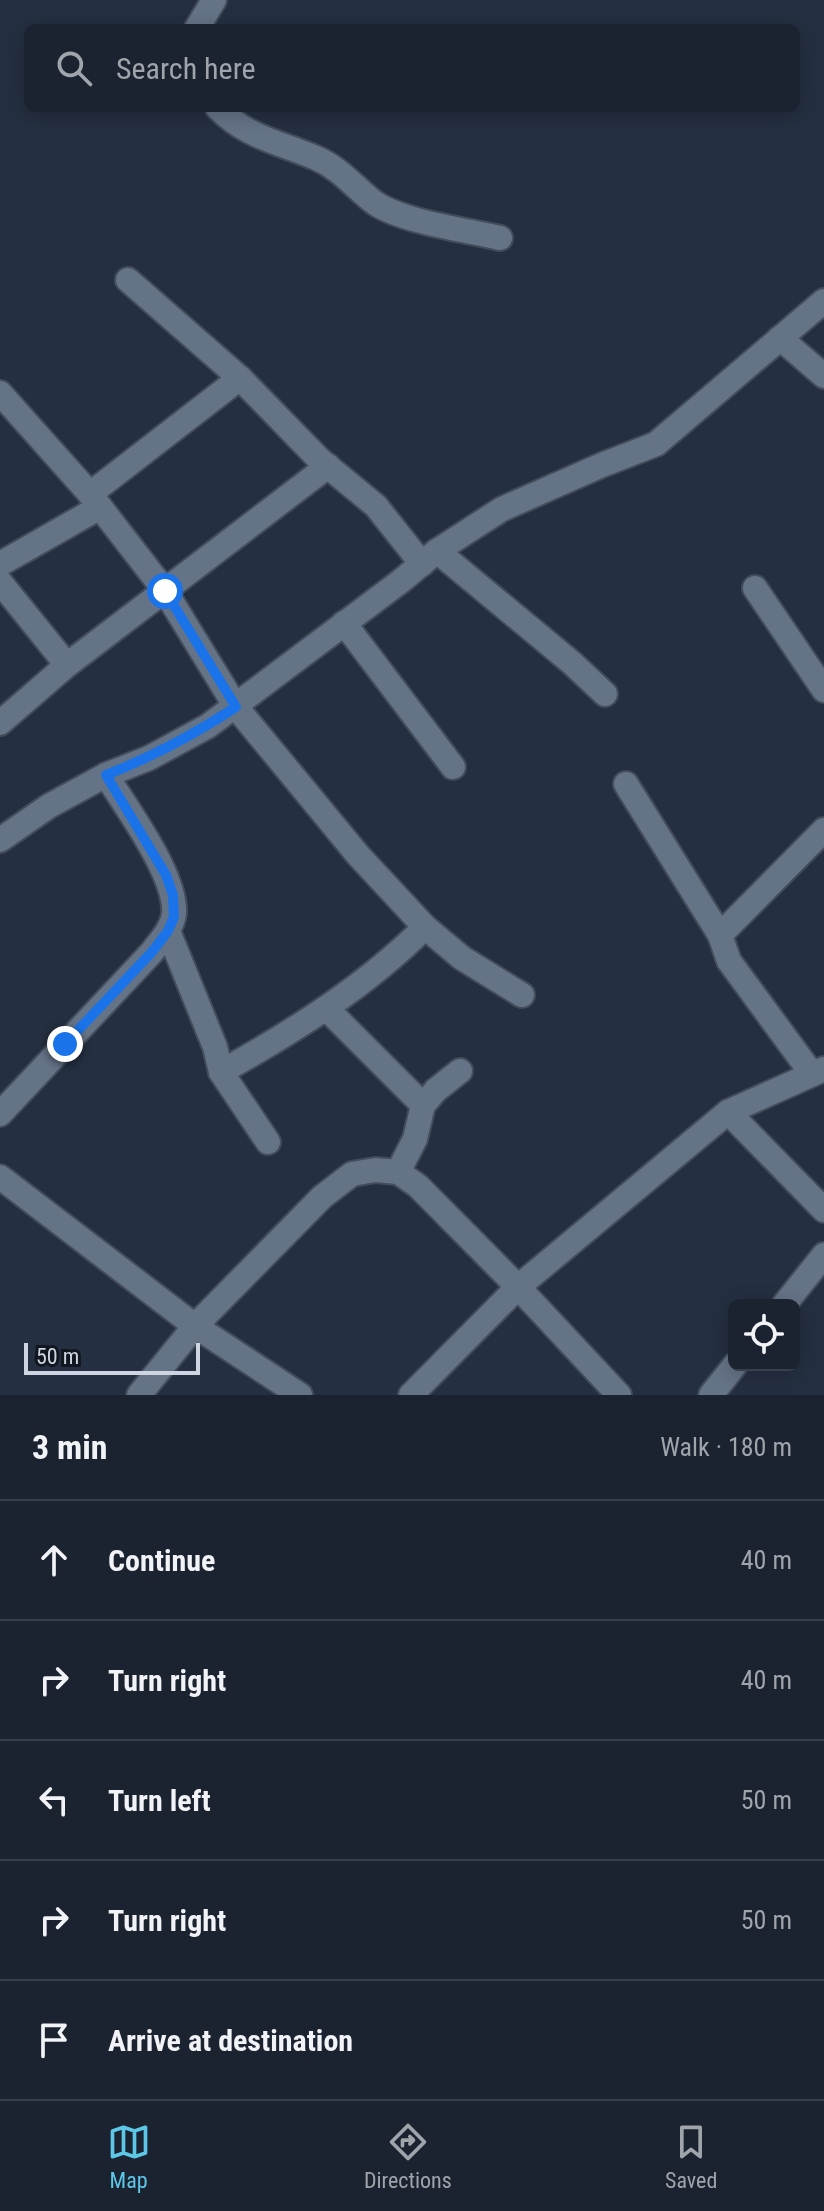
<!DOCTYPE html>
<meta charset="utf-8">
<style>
:root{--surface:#1b2331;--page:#242b39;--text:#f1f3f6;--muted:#a0a4ab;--line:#39404d;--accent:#5dc7e8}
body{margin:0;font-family:"Roboto Condensed",sans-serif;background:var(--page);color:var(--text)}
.controls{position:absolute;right:24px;bottom:24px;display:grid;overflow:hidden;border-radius:12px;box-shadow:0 4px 20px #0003}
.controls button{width:72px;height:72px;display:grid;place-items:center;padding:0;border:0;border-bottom:2px solid var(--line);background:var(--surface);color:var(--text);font:40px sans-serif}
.scale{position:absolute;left:24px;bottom:20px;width:176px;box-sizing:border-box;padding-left:8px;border:4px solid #cdd5e0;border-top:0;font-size:22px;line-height:28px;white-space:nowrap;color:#cdd5e0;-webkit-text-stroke:6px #12171f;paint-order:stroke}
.stop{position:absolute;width:24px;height:24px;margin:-18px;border:6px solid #1a73e8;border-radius:50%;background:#fff}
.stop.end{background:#1a73e8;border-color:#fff;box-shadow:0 2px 8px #0008}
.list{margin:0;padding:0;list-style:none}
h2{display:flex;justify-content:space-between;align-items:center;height:104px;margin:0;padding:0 32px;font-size:34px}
h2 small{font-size:26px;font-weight:400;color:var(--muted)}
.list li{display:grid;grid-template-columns:52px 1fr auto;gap:24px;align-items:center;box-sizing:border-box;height:120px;padding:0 32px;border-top:2px solid var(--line)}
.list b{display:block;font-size:30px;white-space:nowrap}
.list em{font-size:26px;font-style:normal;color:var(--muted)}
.icon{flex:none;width:44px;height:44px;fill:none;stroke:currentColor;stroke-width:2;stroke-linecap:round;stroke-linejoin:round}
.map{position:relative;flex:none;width:824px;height:1395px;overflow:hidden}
.search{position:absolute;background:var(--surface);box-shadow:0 4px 20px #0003;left:24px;right:24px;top:24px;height:88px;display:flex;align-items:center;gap:20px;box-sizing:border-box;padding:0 28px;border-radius:12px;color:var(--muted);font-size:30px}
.sheet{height:704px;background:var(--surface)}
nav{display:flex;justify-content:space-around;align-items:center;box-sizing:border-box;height:112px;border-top:2px solid var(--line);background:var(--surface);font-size:22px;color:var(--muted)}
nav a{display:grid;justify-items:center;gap:4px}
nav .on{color:var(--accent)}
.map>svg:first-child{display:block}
</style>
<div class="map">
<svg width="824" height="1395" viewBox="0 0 824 1395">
<rect width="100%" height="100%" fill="#242f41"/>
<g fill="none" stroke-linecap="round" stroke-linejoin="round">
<g stroke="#424c5b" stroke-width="28">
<g id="minor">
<polyline points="197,28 214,0"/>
<path d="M218 108C246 137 281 143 316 158 340 168 355 188 375 203 403 222 466 230 500 238"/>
<polyline points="780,338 824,376"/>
<polyline points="240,378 319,459 376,506 422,564"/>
<polyline points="0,393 90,494 165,591 236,707 358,855 425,927 462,958 522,995"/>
<polyline points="90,494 240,378 128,280"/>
<polyline points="437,551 572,663 605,694"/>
<polyline points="0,564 100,507"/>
<polyline points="0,582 67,665"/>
<polyline points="755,588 824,690"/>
<polyline points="344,623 453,767"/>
<polyline points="0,723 67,665 328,466"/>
<polyline points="626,784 720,935 729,961 812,1074"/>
<polyline points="0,840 49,806 106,775 149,758 208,726 401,581 437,551 502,509 602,465 656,444 824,301"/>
<path d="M168 931 215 1047 221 1072C294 1031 365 987 425 927"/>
<polyline points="720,935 824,830"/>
<polyline points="326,1008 423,1105 415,1139 398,1172"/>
<polyline points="221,1072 268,1142"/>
<polyline points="423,1105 436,1090 460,1071"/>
<polyline points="728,1112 824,1210"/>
<path d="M0 1114 152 952C160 941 172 929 174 914 177 876 127 809 106 775"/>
<polyline points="0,1177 195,1326 300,1395"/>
<polyline points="784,1305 824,1255"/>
<polyline points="139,1395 195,1326 322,1197 352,1174 375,1170 398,1172 418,1186 518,1287 619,1395"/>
<polyline points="411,1395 518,1287 728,1112 824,1069"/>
<polyline points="711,1395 735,1365"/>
</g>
</g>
<use href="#minor" stroke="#657387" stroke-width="24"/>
</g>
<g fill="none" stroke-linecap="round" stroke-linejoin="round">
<path stroke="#1a73e8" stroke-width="10" d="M65 1044 152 952 168 931 174 917 173 895 166 875 106 775C152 757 195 734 236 707L165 591"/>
</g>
</svg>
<div class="controls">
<button><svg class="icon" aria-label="locate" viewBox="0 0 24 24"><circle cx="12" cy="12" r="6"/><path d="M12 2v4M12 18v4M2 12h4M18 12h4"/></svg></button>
</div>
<div class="scale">50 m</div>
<div class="stop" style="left:165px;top:591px"></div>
<div class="stop end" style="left:65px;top:1044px"></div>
<div class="search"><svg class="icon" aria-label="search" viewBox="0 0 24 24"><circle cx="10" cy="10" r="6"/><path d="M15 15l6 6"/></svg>Search here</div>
</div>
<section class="sheet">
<h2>3 min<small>Walk · 180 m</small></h2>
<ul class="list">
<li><svg class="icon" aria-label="ahead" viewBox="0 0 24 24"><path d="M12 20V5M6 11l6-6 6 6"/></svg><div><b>Continue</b></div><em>40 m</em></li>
<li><svg class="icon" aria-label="right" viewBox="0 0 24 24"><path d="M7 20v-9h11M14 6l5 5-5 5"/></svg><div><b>Turn right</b></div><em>40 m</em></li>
<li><svg class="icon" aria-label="left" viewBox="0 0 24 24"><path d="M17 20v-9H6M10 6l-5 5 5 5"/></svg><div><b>Turn left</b></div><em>50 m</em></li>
<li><svg class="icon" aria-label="right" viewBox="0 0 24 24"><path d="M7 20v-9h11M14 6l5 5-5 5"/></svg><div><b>Turn right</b></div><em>50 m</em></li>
<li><svg class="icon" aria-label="arrive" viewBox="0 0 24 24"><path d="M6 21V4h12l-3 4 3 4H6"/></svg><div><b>Arrive at destination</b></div></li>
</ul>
</section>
<nav>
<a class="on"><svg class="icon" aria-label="map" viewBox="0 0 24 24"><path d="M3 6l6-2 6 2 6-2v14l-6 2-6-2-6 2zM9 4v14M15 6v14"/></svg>Map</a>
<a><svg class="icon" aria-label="directions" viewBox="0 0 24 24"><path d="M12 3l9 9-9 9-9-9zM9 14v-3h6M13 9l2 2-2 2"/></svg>Directions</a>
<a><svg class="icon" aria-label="saved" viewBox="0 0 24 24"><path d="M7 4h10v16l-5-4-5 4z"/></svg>Saved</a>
</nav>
